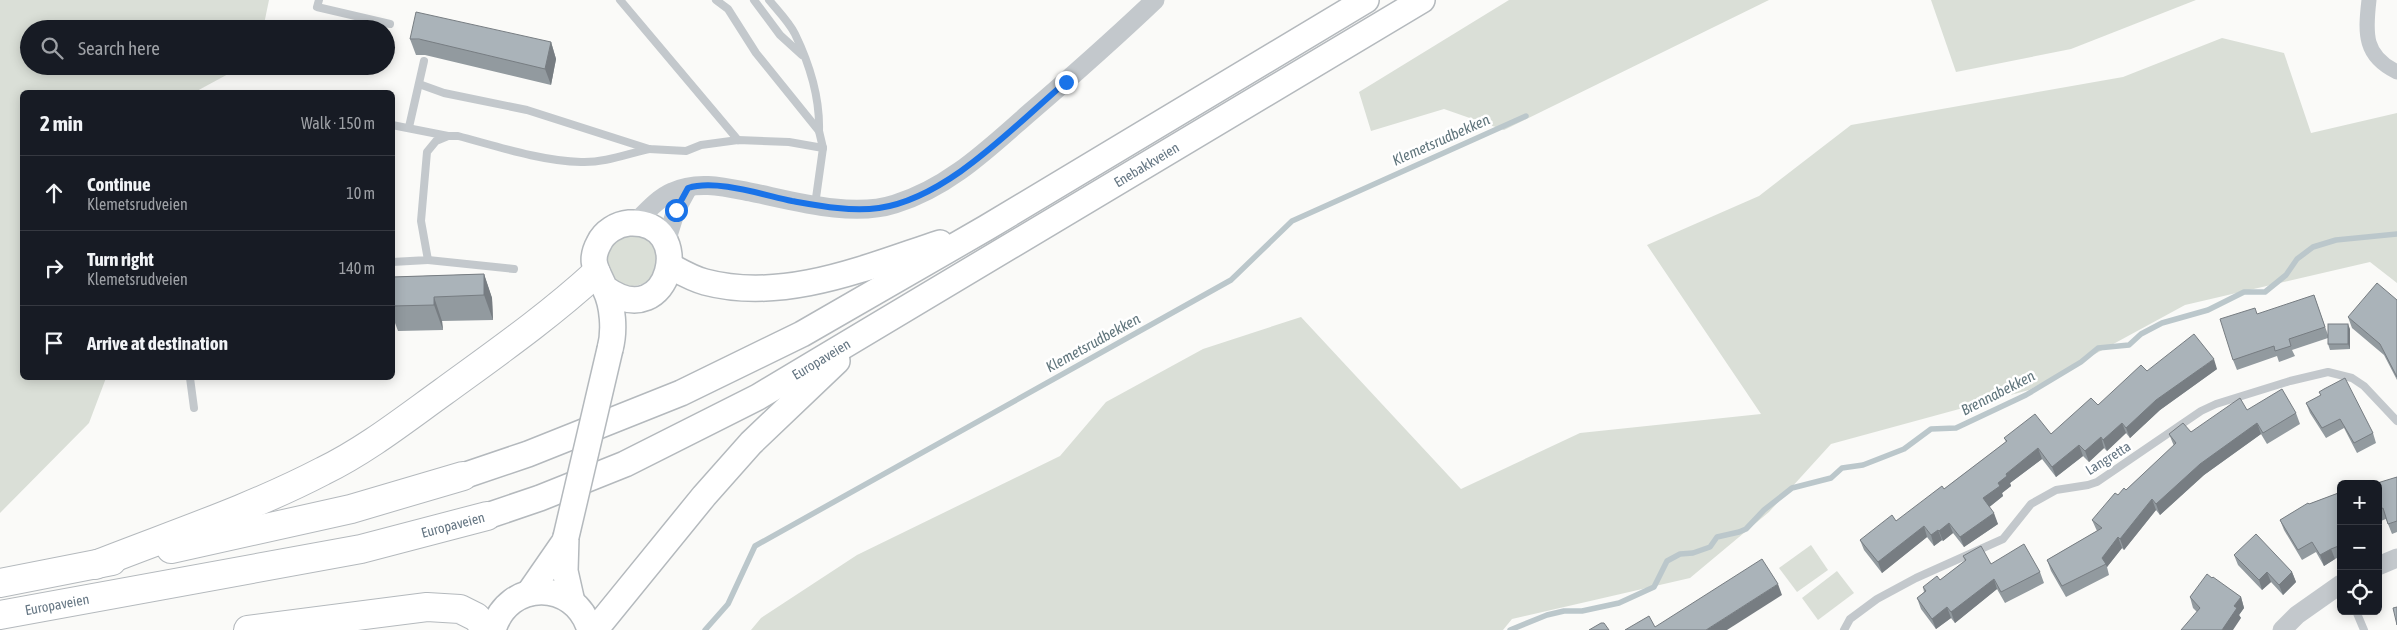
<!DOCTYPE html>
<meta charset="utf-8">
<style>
:root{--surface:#171b24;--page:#20242c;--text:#f1f3f6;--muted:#9ea1a6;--line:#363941}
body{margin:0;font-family:"Asap Condensed",sans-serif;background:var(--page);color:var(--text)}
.controls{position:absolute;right:15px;bottom:15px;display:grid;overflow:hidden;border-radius:8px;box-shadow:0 2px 12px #0003}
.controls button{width:45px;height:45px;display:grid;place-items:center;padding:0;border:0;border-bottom:1px solid var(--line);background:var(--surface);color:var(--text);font:25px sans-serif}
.stop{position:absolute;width:15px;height:15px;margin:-11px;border:4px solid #1a73e8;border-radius:50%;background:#fff}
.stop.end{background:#1a73e8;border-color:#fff;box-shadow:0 1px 5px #0008}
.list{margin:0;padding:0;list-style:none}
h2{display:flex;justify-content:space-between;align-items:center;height:65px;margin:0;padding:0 20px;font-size:21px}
h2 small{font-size:16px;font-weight:400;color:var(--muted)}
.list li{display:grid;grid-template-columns:32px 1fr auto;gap:15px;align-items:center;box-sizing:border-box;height:75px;padding:0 20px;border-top:1px solid var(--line)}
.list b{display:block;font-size:19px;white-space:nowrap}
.list p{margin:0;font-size:16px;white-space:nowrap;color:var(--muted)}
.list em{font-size:16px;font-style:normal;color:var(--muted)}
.icon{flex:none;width:28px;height:28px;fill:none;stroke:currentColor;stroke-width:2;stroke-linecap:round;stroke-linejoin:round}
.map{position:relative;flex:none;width:2397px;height:630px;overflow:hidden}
.search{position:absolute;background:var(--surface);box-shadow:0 2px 12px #0003;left:20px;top:20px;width:375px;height:55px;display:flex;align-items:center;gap:12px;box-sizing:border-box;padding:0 18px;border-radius:28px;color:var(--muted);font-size:19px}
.panel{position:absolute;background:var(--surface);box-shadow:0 2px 12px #0003;left:20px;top:90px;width:375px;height:290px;border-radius:8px}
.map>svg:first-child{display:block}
</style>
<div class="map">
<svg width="2397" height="630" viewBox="0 0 2397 630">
<rect width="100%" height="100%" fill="#fafaf8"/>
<g fill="#dadfd7">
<polygon points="0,0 269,0 263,29 29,29 29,66 243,66 195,92 22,92 22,378 106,378 89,423 0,513"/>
<polygon points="1509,0 1769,0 1504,130 1444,109 1371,131 1359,92"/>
<polygon points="1931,0 2196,0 2071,49 1956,72"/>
<polygon points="2222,38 2284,53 2311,133 2397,113 2397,283 2370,262 2185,305 2029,390 1831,444 1769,512 1690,578 1512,619 1503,630 751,630 761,618 857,555 1060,456 1106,402 1203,349 1301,317 1461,489 1580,433 1761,414 1647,245 1759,196 1851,125 2123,77"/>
<circle cx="632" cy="260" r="26"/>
<polygon points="1811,545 1828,570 1797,592 1779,568"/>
<polygon points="1837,571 1854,593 1818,620 1802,598"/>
</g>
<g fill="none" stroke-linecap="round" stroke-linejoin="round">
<g stroke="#bbc7cb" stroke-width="5.5">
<polyline points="705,630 728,604 755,546 1231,280 1292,221 1526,116"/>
<polyline points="1510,630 1547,615 1564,611 1582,611 1619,603 1654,587 1667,561 1680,554 1693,553 1710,547 1717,537 1739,532 1746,529 1764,510 1792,488 1831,478 1842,468 1863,465 1904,449 1931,429 1956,428 2026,395 2081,362 2098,348 2129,345 2141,334 2162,323 2208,310 2244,292 2265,292 2286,275 2297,259 2313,247 2336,240 2397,234"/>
</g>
<g stroke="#b4b9bd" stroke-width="28">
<g id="trunk">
<path d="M670 266C681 272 693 279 705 282 784 303 867 267 940 243"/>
<path d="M606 289C670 335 698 219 629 223 617 224 604 232 599 243 588 263 598 271 605 289 613 305 615 331 610 349"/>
<polyline points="463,476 528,454 681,393 802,334 986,228 1366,0"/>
<path id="s1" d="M487 516 540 498 625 464 758 397 1422 0"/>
<polyline points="566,537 565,571 572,602"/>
<polyline points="529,593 565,541"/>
<path d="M493 630C508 579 575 579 590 630"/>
<polyline points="595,630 704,496 751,443 837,361"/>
</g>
</g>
<g stroke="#b4b9bd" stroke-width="30">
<g id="motorway">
<polyline points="171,549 351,509 463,476"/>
<path d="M95 565C171 535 250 509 323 471 366 450 404 420 443 392 495 354 548 317 596 273"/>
<polyline points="0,583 112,561"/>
<path id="s2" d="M0 615 361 549 487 516"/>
<polyline points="248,630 427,607 460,609 476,617 488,630"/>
</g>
</g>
<g stroke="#c3c8cc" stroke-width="8">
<polyline points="319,0 317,7 390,24"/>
<polyline points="620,0 738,140"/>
<polyline points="716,0 728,9 756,53 819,131 823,148 815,205"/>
<polyline points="754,0 780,35 802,55"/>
<path d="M769 0C778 11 789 22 795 34 810 65 820 97 819 131"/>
<polyline points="419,84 444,93 527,110 649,149 686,151 701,145 738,140 789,142 823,148"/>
<polyline points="392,125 448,136"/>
<polyline points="409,127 424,61"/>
<polyline points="428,260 514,269"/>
<path d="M392 262 428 260 421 221 427 152 436 141 448 136H458C496 146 541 161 581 162 604 163 627 154 649 149"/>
<polyline points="190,378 194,408"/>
<polyline points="2356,611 2364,630"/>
<polyline points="1844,630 1850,619 1877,599 1916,578 2003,539 2031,504 2056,490 2088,485 2097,482 2201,411 2216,404 2290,381 2328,372 2352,378 2364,386 2397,421"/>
</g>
<path stroke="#c3c8cc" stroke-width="15" d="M2369 0C2365 34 2364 56 2397 72"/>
<g stroke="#c3c8cc" stroke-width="19">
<path d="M635 223C646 212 658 198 672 192 697 180 725 187 750 192 794 201 852 218 895 204 948 188 988 149 1028 114 1071 77 1114 39 1155 0"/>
<polyline points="666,242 676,210 688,188"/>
<polyline points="2378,566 2397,558"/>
<polyline points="2282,630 2297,615 2341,584"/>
</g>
<use href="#trunk" stroke="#fff" stroke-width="25"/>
<use href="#motorway" stroke="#fff" stroke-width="28"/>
<g stroke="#b4b9bd" stroke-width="28" stroke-linecap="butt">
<polyline id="trunk-bridge" points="566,537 610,349"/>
</g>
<use href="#trunk-bridge" stroke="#fff" stroke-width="25"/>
</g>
<g fill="#929a9f">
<polygon points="410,39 551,42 556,59 551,85 425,55 416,55"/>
<polygon points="484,274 492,298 493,320 442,321 443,330 398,331 395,323 392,323 392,277"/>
<polygon points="2314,295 2328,335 2350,329 2350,349 2330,350 2328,344 2328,338 2292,350 2295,356 2279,362 2277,356 2237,370 2233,360"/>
<polygon points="2397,300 2397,380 2384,355 2352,328 2348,317"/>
<polygon points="2217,369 2160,410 2130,438 2126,433 2107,451 2104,448 2089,462 2083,456 2056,477 2042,459 2010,483 2011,486 2002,493 2003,496 1989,507 1998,524 1964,547 1953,533 1943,541 1942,540 1934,546 1927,537 1882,573 1864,550 1860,540 1896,521 1944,489 2006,442 2004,438 2051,434 2098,405 2147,371"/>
<polygon points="2319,392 2373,433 2376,443 2357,453 2344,428 2326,438 2310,413 2306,403 2321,396"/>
<polygon points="2247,410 2296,413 2300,424 2267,444 2261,434 2204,475 2160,515 2156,510 2124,550 2122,548 2107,567 2109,575 2066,597 2051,571 2047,560 2097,531 2092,520 2118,495 2126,490 2174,446 2169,434 2191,432"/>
<polygon points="2397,477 2397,532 2392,534 2386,519 2378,522 2378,484"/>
<polygon points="2341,492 2341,556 2335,559 2324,566 2316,552 2302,560 2284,530 2280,520 2309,504"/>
<polygon points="2234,555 2292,572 2296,582 2283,595 2271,582 2262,590 2238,565"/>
<polygon points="1963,556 1991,564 2040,572 2044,583 2005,603 1997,589 1955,623 1951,618 1936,629 1921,609 1917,598 1924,592 1923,587 1940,580 1965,561"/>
<polygon points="2212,578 2241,597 2244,608 2239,615 2241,618 2197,612 2193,608 2190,597"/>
</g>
<g fill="#777d82">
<polygon points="551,42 556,59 551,85 545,69"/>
<polygon points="484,274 492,298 493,320 484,295"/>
<polygon points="434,297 442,321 443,330 434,305"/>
<polygon points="2348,324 2350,329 2350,349 2348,344"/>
<polygon points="2214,359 2217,369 2160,410 2130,438 2126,428 2156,400"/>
<polygon points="2122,423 2126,433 2107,451 2103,440"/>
<polygon points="2257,423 2261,434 2204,475 2160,515 2156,504 2200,464"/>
<polygon points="2101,437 2104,448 2089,462 2085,451"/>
<polygon points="2079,445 2083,456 2056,477 2052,467"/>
<polygon points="2038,448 2042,459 2010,483 2011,486 2002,493 2003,496 1987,509 1983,498 1998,483 2006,474"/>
<polygon points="2152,499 2156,510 2124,550 2120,539"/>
<polygon points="1994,513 1998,524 1964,547 1960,537"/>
<polygon points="1949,523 1953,533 1943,541 1939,531"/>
<polygon points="1924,526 1927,537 1882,573 1878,562"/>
<polygon points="1938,530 1942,540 1934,546 1931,535"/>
<polygon points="2118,537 2122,548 2107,567 2102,558"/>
<polygon points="2331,549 2335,559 2324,566 2320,555"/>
<polygon points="2267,572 2271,582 2262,590 2259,580"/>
<polygon points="2292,572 2296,582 2283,595 2279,585"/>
<polygon points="1994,579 1997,589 1955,623 1951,612"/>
<polygon points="1778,584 1782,595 1727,630 1706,630"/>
<polygon points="2241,597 2244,608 2239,615 2241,618 2233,630 2222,630 2234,606"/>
<polygon points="1947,607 1951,618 1936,629 1932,619"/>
</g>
<g fill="#aab3b9" stroke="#777d82">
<polygon points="416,12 551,42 545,69 419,39 410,39"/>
<polygon points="484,274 484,295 434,297 434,305 392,306 392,277"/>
<polygon points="2377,283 2397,300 2397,377 2380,344 2348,317"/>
<polygon points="2314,295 2325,327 2289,339 2291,346 2275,351 2274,346 2233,360 2220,319 2255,308 2257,314"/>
<rect x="2328" y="324" width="20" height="20"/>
<polygon points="2194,334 2214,359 2156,400 2126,428 2122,423 2103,440 2101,437 2085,451 2079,445 2052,467 2038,448 2006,474 2007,476 1998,483 2000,486 1983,498 1994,513 1960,537 1949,523 1939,531 1938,530 1931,535 1924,526 1878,562 1860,540 1892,515 1896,521 1942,486 1944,489 2007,441 2004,438 2035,414 2051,434 2091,398 2098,405 2141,365 2147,371"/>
<polygon points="2345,378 2373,433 2354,443 2340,419 2322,428 2306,403 2321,395 2319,392 2324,389"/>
<polygon points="2282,389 2296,413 2263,433 2257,423 2200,464 2156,504 2152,499 2120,539 2118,537 2102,558 2106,564 2062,586 2047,560 2102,528 2092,520 2115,493 2118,495 2124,488 2126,490 2176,443 2169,434 2183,423 2191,432 2240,398 2247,410"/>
<polygon points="2397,477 2397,521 2388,524 2383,508 2378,510 2378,484 2374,484"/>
<polygon points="2341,492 2341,545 2331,549 2320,555 2312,542 2298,550 2280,520 2308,503 2309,504"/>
<polygon points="2256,534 2292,572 2279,585 2267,572 2259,580 2234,555"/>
<polygon points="2024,544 2040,572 2001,592 1994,579 1951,612 1947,607 1932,619 1917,598 1926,591 1923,587 1937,576 1940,580 1966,560 1963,556 1981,546 1991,564"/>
<polygon points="1762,559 1778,584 1706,630 1625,630 1649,616 1655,627"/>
<polygon points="2207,574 2212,578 2213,577 2241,597 2234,606 2237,608 2222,630 2181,630 2200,608 2190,597"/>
<polygon points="2397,607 2397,625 2393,608"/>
<polygon points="1601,623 1604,623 1609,630 1589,630"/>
</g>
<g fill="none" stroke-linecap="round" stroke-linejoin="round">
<path stroke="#1a73e8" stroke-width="6" d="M676 210 688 188C716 179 763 195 792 201 820 206 851 212 879 208 948 198 1014 126 1066 82"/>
</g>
<g text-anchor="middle" stroke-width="5" stroke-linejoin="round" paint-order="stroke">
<g font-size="14" fill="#657683" stroke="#fff">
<text dy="5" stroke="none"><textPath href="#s1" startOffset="749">Enebakkveien</textPath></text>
<text dy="5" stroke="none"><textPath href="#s1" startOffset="370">Europaveien</textPath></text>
<text transform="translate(2108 458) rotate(-32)" y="5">Langretta</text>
<text dy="5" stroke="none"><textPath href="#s2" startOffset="462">Europaveien</textPath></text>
<text dy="5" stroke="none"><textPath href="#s2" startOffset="58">Europaveien</textPath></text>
</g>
<g font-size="15" font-style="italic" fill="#60757c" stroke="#fff">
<text transform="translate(1441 140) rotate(-24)" y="5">Klemetsrudbekken</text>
<text transform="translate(1093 343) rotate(-29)" y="5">Klemetsrudbekken</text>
<text transform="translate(1998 393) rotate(-27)" y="5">Brennabekken</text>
</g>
</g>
</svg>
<div class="controls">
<button>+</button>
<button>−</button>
<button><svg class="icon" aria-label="locate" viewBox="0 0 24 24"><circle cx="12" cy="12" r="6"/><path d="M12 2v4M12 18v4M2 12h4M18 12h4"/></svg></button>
</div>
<div class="stop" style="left:676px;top:210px"></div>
<div class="stop end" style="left:1066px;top:82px"></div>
<div class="search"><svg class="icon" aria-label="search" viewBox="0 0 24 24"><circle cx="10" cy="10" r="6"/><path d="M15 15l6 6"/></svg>Search here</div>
<section class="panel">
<h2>2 min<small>Walk · 150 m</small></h2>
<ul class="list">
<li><svg class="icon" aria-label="ahead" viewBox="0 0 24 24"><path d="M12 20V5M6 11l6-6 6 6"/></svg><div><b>Continue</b><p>Klemetsrudveien</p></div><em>10 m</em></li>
<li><svg class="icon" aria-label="right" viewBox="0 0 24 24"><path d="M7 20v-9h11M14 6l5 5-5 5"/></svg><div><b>Turn right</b><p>Klemetsrudveien</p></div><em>140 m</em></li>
<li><svg class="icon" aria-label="arrive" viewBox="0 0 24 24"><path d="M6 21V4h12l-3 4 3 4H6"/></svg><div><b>Arrive at destination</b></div></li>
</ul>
</section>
</div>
